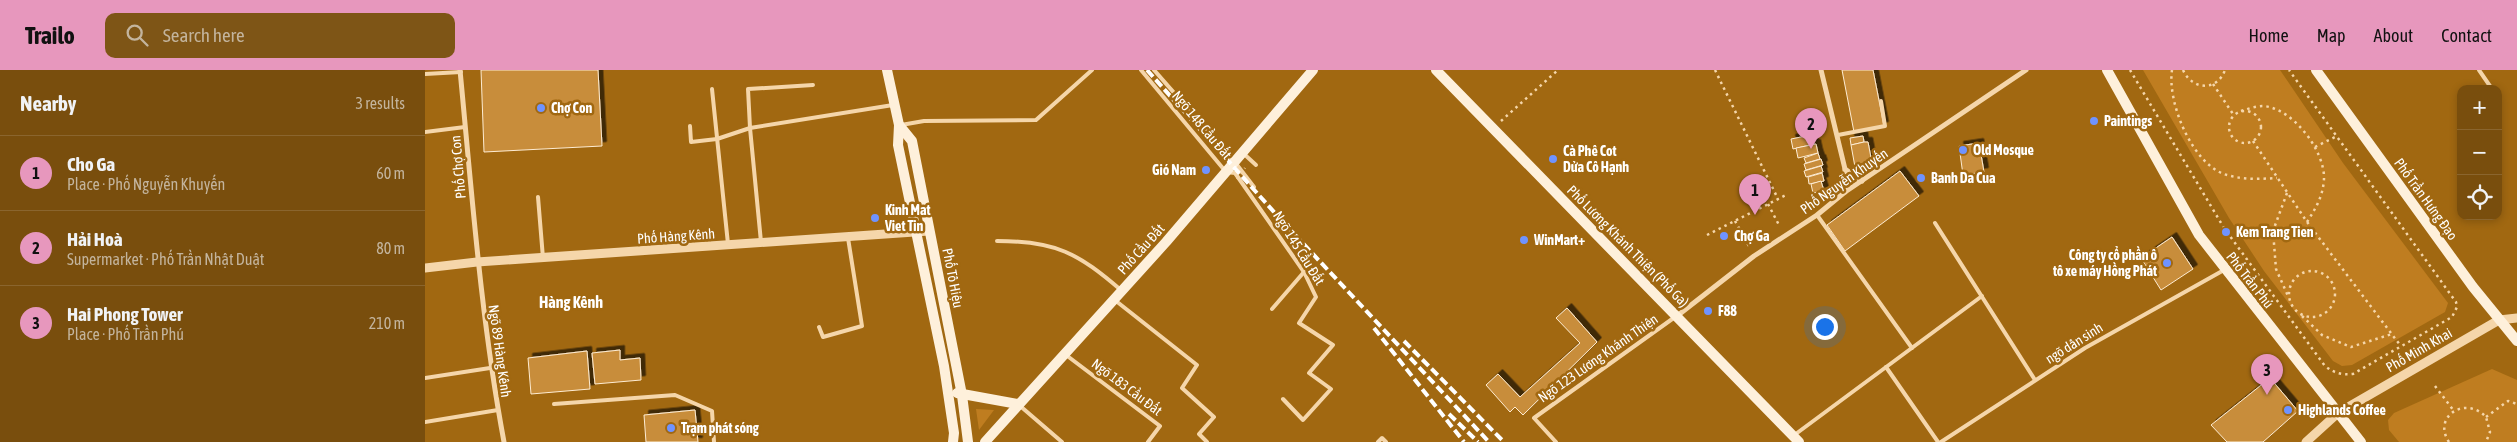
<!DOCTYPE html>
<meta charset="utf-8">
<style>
:root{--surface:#794e0d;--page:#7e5516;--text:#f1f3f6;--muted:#c3b49d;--line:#8a652e;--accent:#e797bd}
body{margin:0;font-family:"Asap Condensed",sans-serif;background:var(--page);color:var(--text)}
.controls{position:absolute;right:15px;top:15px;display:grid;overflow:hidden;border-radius:10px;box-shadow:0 2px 8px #0003}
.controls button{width:45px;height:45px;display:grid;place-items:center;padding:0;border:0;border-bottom:1px solid var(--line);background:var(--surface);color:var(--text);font:25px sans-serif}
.you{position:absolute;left:1399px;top:256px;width:18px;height:18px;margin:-12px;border:4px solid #fff;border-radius:50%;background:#1a73e8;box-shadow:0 0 0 8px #1a73e833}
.badge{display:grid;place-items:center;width:32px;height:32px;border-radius:50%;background:var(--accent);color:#111;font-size:16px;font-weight:700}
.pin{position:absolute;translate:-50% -41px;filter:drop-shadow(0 1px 2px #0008)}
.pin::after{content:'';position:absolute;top:26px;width:18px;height:15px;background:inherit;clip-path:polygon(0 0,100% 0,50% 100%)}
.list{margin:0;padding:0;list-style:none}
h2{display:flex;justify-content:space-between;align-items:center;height:65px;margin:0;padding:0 20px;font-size:21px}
h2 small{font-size:16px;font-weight:400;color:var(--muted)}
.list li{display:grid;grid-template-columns:32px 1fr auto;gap:15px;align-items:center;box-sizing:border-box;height:75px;padding:0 20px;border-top:1px solid var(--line)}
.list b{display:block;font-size:19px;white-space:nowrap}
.list p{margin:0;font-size:16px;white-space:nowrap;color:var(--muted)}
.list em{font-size:16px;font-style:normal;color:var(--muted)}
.icon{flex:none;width:28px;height:28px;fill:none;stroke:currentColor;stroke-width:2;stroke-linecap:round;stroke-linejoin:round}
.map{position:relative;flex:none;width:2092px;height:372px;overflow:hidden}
header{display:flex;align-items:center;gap:30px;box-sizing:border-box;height:70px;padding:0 25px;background:var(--accent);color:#111}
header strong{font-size:24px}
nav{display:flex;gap:28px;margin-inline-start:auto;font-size:18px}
.search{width:350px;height:45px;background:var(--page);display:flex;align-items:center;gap:12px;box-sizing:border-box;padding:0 18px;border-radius:10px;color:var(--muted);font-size:19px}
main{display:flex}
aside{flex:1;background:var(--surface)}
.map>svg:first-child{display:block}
</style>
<header>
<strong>Trailo</strong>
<div class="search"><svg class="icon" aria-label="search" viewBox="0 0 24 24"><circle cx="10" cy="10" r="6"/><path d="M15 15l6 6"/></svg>Search here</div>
<nav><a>Home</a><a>Map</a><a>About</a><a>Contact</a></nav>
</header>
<main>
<aside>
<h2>Nearby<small>3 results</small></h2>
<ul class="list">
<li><span class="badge">1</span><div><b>Cho Ga</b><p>Place · Phố Nguyễn Khuyến</p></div><em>60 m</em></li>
<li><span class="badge">2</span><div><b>Hải Hoà</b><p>Supermarket · Phố Trần Nhật Duật</p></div><em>80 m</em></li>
<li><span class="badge">3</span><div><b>Hai Phong Tower</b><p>Place · Phố Trần Phú</p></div><em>210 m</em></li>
</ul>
</aside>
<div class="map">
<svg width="2092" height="372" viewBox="0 0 2092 372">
<defs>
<filter id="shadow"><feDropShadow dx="4.5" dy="-4.5" stdDeviation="0" flood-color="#0009"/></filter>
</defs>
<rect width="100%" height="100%" fill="#a16811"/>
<g fill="#bf7d20">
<polygon points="1718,0 1855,0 1918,93 2023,233 2020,242 1927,295 1917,296 1908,291 1839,201 1804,148"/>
<polygon points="2067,299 2092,310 2092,372 1974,372 1964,360 1963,350 1969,343"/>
<polygon points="551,339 569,340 554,360"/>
</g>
<g fill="#c88d3a" stroke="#feecd3" filter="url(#shadow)">
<polygon points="56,0 173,0 177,76 59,82"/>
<polygon points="1417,0 1448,0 1459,56 1429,62"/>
<polygon points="1386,65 1389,74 1368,79 1366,69"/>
<polygon points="1438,66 1439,72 1426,75 1425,68"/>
<polygon points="1439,72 1443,72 1447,93 1430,97 1426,75"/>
<polygon points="1554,73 1559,102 1538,105 1534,76"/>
<polygon points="1391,74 1393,83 1373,88 1371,78"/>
<polygon points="1393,83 1395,89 1381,93 1379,88"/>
<polygon points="1396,89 1398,95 1381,100 1379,94"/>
<polygon points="1396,96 1398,102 1381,107 1379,101"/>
<polygon points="1475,101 1494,126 1420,181 1402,155"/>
<polygon points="1397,103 1399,111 1384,114 1383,107"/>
<polygon points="1396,111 1399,121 1388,123 1386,114"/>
<polygon points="1747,167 1768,199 1736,220 1716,188"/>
<polygon points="1142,238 1172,272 1098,345 1090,337 1085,342 1061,315 1073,304 1095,327 1155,273 1131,248"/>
<polygon points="195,280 195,290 215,288 216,310 170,314 167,283"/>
<polygon points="162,281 165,319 106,324 103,288"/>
<polygon points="1845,308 1873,341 1838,372 1802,372 1786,355"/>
<polygon points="270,340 273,372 221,372 219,345"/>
</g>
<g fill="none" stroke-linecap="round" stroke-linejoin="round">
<g stroke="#f5d6aa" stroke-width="2.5" stroke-dasharray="2.5 4" stroke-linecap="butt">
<polyline points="1290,0 1353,129"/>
<path d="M1705 0 1799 158 1900 296C1909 303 1916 305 1928 304L2027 247 2032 237 2031 232 1864 0"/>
<path d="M1747 0C1742 33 1768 96 1802 105 1819 110 1836 109 1852 108"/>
<path d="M1758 0C1767 20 1792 22 1800 0"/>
<polyline points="1788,14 1808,44"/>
<circle cx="1820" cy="57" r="16"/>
<path d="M1816 41C1823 39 1831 36 1838 36 1868 38 1900 81 1899 109 1898 126 1891 138 1882 152"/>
<polyline points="1076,51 1133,0"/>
<polyline points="1828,71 1882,152 1975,275"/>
<polyline points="1890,77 1912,66"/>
<polyline points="1862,123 1848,161 1851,199 1863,226"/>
<polyline points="1343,134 1355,157"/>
<polyline points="1310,151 1325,178"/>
<polyline points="1282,165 1363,124"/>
<circle cx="1887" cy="224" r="23"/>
<polyline points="1877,246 1897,265 1926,277 1967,264"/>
<polyline points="2010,316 2029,341"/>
<polyline points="2061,347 2083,331 2092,334"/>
<path d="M2024 372C2007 347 2040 325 2061 347L2065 362 2061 372"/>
</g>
<g stroke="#f5d6aa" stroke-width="4">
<polyline points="716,0 801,102 810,103 879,202 891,227 874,253 908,275 884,303 906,319 878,350 858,329"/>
<polyline points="729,0 809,91 829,117"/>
<polyline points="2054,0 2067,19"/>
<polyline points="0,4 36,2"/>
<polyline points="287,19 303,174"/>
<polyline points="476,55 499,51 611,50 667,0"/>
<polyline points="265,56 266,72 292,69 325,58 323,19 388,15"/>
<polyline points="0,62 40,57"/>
<polyline points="1413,65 1460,56 1456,31"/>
<polyline points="819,84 831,95"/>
<polyline points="113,127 118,188"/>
<polyline points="1392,145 1487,278"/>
<polyline points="1510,153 1610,310"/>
<path d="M572 171C631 171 653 183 697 221"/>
<polyline points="336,172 325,58 468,35"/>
<polyline points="691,231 772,295 757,318 789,347 774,364 782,372"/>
<polyline points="847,239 879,202"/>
<polyline points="394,257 398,267 437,256 423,168"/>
<polyline points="641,285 735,356 723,372"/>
<polyline points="1461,297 1513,372"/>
<polyline points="0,308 65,298"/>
<polyline points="129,334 250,325 287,341 289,372"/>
<polyline points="594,335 637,372"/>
<polyline points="0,352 73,340"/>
<polyline points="1368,366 1557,226"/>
<polyline points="953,372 957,368 961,372"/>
<polyline points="1131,372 1109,348 1250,247"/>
<polyline points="1516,372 1660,278 1799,200"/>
</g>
<g stroke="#f5d6aa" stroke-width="5">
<path d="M35 0C47 125 56 249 79 372"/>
<polyline points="1396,0 1420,99 1437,111"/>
<polyline points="1420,99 1420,122"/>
<polyline points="1252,246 1329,186 1392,145 1420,122 1601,0"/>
</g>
<g stroke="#f5d6aa" stroke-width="9">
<polyline points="0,198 52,192 504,161"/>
<polyline points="1881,372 1913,343 2074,250 2092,248"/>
</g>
<g stroke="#fef0db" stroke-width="10">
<polyline points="462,0 474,55 473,75 519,296 529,363 528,372"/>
<polyline points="1011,0 1374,372"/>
<polyline points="1682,0 1774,165 1936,372"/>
<polyline points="1891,0 2048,217 2092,271"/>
<polyline points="474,55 487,71 537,325 543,372"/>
<polyline points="532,323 593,334"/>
<polyline points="560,372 741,172 888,0"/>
</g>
<g stroke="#fff" stroke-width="4" stroke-dasharray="9 4" stroke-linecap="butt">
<polyline points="722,0 857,151 1064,372"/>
<polyline points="949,258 1039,372"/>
<polyline points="979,271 1079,372"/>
<polyline points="1024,344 1053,372"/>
</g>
<polyline stroke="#f5d6aa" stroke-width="2.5" stroke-dasharray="2.5 4" stroke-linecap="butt" points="812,109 820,98"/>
</g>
<g fill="#6f93ff" stroke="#a16811" stroke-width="2">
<circle cx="116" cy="38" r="5"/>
<circle cx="1669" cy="51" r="5"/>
<circle cx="1538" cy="80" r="5"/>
<circle cx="1128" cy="89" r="5"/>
<circle cx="781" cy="100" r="5"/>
<circle cx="1496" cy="108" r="5"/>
<circle cx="450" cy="148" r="5"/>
<circle cx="1801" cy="162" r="5"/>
<circle cx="1299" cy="166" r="5"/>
<circle cx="1099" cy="170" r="5"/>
<circle cx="1742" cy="193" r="5"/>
<circle cx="1283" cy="241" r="5"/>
<circle cx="1863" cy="340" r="5"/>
<circle cx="246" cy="358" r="5"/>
</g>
<g text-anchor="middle" stroke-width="5" stroke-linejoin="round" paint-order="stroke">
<g font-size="14" font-weight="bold" fill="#fff" stroke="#a16811" text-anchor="start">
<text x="126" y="43">Chợ Con</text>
<text x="1679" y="56">Paintings</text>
<text x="1548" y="85">Old Mosque</text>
<text x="1138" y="86">Cà Phê Cot<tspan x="1138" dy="16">Dửa Cô Hạnh</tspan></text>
<text x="771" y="105" text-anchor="end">Gió Nam</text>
<text x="1506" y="113">Banh Da Cua</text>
<text x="460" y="145">Kinh Mat<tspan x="460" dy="16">Viet Tin</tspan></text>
<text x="1811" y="167">Kem Trang Tien</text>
<text x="1309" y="171">Chợ Ga</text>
<text x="1109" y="175">WinMart+</text>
<text x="1732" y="190" text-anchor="end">Công ty cổ phần ô<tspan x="1732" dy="16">tô xe máy Hồng Phát</tspan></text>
<text x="1293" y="246">F88</text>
<text x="1873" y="345">Highlands Coffee</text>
<text x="256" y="363">Trạm phát sóng</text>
</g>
<g font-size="14" fill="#fff" stroke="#a16811">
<text transform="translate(777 55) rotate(50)" y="5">Ngõ 148 Cầu Đất</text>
<text transform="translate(33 97) rotate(-95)" y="5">Phố Chợ Con</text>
<text transform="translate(1419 111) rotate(-35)" y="5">Phố Nguyễn Khuyến</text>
<text transform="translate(2001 129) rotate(54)" y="5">Phố Trần Hưng Đạo</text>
<text transform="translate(251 166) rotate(-4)" y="5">Phố Hàng Kênh</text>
<text transform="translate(1203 176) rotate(45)" y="5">Phố Lương Khánh Thiện (Phố Ga)</text>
<text transform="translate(874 178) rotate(58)" y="5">Ngõ 145 Cầu Đất</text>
<text transform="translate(716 179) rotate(-48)" y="5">Phố Cầu Đất</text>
<text transform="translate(528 208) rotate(79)" y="5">Phố Tô Hiệu</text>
<text transform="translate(1825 210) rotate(52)" y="5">Phố Trần Phú</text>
<text transform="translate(1649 273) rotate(-32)" y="5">ngõ dân sinh</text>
<text transform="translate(1994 280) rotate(-30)" y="5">Phố Minh Khai</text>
<text transform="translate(75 281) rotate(82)" y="5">Ngõ 89 Hàng Kênh</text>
<text transform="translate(1173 288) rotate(-35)" y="5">Ngõ 123 Lương Khánh Thiện</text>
<text transform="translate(702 317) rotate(37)" y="5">Ngõ 183 Cầu Đất</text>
</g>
<g font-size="16" font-weight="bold" fill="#fff" stroke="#a16811">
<text x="146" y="238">Hàng Kênh</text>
</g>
</g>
</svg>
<div class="controls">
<button>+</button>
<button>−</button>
<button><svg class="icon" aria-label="locate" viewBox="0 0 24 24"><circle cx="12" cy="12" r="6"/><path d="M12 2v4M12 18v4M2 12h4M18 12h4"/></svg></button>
</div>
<div class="you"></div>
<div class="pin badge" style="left:1330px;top:145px">1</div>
<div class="pin badge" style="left:1386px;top:79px">2</div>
<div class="pin badge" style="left:1842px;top:325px">3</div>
</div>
</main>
